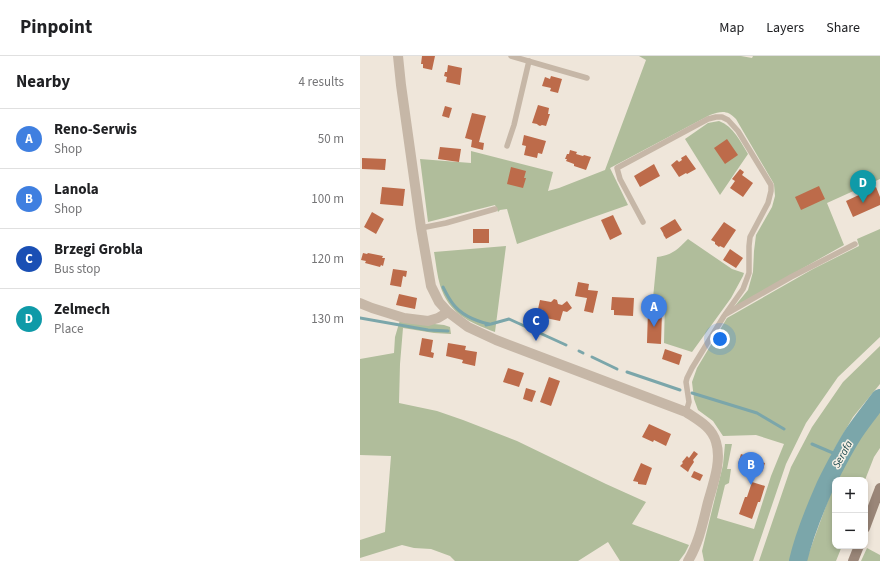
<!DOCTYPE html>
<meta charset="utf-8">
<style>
:root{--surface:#fff;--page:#f6f6f6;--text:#202124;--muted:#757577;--line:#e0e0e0;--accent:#1f4c51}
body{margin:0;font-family:"Source Sans 3",sans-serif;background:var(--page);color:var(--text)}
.controls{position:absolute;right:12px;bottom:12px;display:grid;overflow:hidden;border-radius:8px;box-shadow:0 2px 6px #0003}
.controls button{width:36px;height:36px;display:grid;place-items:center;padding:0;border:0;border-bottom:1px solid var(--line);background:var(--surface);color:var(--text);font:20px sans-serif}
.you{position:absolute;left:360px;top:283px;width:14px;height:14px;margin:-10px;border:3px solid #fff;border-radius:50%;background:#1a73e8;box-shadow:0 0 0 6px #1a73e833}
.badge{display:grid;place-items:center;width:26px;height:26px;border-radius:50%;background:var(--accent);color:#fff;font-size:13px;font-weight:700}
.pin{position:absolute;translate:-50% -33px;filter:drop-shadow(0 1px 2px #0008)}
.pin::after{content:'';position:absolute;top:21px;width:14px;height:12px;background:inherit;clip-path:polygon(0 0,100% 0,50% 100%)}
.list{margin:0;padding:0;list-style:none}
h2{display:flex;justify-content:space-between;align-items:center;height:52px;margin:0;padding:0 16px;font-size:17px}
h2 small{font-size:13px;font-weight:400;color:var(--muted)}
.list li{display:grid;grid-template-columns:26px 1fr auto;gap:12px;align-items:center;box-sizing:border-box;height:60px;padding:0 16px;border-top:1px solid var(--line)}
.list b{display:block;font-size:15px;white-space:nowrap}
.list p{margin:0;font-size:13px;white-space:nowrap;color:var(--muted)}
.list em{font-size:13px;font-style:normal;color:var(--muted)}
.map{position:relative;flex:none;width:520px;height:505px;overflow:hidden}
header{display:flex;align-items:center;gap:24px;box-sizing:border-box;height:56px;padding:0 20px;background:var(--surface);border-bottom:1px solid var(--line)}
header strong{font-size:19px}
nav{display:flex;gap:22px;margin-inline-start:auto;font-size:14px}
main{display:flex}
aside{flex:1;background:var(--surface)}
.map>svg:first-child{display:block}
</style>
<header>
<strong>Pinpoint</strong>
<nav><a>Map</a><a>Layers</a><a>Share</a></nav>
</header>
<main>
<aside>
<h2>Nearby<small>4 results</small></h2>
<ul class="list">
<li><span class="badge" style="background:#3f7fe0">A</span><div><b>Reno-Serwis</b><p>Shop</p></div><em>50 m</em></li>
<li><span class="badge" style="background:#3f7fe0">B</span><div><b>Lanola</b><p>Shop</p></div><em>100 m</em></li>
<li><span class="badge" style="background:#1a4fb4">C</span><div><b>Brzegi Grobla</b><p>Bus stop</p></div><em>120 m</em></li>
<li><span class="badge" style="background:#0f9aa8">D</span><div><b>Zelmech</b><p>Place</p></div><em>130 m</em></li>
</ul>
</aside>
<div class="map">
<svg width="520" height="505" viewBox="0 0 520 505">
<rect width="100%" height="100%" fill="#efe6da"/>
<g fill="#b0bd9b">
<path d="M279 0H381L392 2 393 0H520V123L467 147 484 189 374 251 388 234 393 216 394 195 396 179 412 151 415 140 414 128 376 63C367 54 362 55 350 59L250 112 268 149 157 188 147 153 140 154 138 156 135 149 68 166 60 103 111 107V95L193 116 188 135 199 132 245 114 286 4Z"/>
<path d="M359 65C374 71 380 85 388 98L360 139 325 83 348 67Z"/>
<polygon points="520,173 520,281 478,321 446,367 426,408 393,505 344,505 342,495 363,409 365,388 372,388 367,413 371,413 369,427 365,429 357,462 394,473 411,420 424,388 396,379 363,380 353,365 338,354 334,343 332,326 337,312 367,262 453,213 499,190 497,183"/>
<path d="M328 183 372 213 384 217 383 220 371 242 332 296 304 287 305 243 293 242 297 201C312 199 317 194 328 183Z"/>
<path d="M146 190 135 276C109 266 89 258 80 229 77 219 76 207 74 196Z"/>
<polygon points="40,264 45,265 84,269 90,271 91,278 74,277 43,272 40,308 39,347 77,355 103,364 157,385 246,428 286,446 272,468 329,489 325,497 319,505 260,505 248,486 218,505 95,505 90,500 71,493 54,492 42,489 0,502 0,484 25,476 31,400 0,399 0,303 34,297 35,281"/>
<polygon points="520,290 520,328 493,361 471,399 442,467 433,505 399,505 431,411 452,371 483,326"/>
<polygon points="520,353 520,392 514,401 505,424 476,424 477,420 505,373"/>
<polygon points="475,425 475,490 482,490 476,505 446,505"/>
<polygon points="507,492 520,499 520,505 501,505"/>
</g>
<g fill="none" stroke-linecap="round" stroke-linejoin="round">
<g stroke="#7ba6aa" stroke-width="3">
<path d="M83 231C86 237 89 243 93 248 102 260 116 265 129 268"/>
<polyline points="0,262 68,274 88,275"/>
<polyline points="126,269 131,268 149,263 206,289"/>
<polyline points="219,295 223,297"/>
<polyline points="232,301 257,313"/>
<polyline points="267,316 320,334"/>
<polyline points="332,337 397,357 424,373"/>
<polyline points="452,388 480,400"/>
</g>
<path stroke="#7ba6aa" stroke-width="18" d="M438 505C444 479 454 455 465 430 474 412 483 394 494 377 502 365 511 354 520 342"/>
</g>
<g fill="#bd6b4a">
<polygon points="62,0 75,0 72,14 63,12 63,8 61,8"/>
<polygon points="88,9 102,12 100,29 86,26 87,21 84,20 85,16 87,16"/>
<polygon points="191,20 202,23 198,37 190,35 191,32 182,30 185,21 190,23"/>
<polygon points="178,49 189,52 188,58 190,58 186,70 182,69 180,70 178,69 177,68 172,67"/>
<polygon points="85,50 92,52 89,62 82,60"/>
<polygon points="112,57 126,60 119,86 124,87 123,94 111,91 112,84 105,82"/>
<polygon points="164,79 186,85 182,98 178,97 177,102 164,99 166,90 162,89"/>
<polygon points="367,83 378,99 365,108 354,92"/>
<polygon points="80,91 101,93 99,106 78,103"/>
<polygon points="210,94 217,96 216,98 223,100 224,99 231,101 226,114 214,110 214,108 206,105 207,103 205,103 207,98 209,98"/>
<polygon points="326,99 336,113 327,118 326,117 319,121 311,109 317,104 319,106 322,104 321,102"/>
<polygon points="2,102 26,103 25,114 2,113"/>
<polygon points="294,108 300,120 280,131 274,120"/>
<polygon points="151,111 166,115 164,122 166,122 163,132 147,128"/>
<polygon points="380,113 384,116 382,119 393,127 383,141 370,132 375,125 372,123"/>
<polygon points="459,130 465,143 441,154 435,141"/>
<polygon points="22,131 45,133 43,150 20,148"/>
<polygon points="516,131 520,141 520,149 493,161 486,145"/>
<polygon points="12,156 24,163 16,178 4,171"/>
<polygon points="253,159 262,178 250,184 241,164"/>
<polygon points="315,163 322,174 306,183 305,181 304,180 303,177 300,172"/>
<polygon points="364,166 376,174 364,192 360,190 359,191 355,188 355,186 351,184"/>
<rect x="113" y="173" width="16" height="14"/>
<polygon points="370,193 383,202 376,212 363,204"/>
<polygon points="3,197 7,198 8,197 23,200 22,202 25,202 23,210 21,209 20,211 5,207 6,205 1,204"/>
<polygon points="33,213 47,215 46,221 43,220 41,231 30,229"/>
<polygon points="218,226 229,228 228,234 238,235 233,257 224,255 227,242 215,240"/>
<polygon points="39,238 57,242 55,253 36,249"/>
<polygon points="252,241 274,242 273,260 254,259 254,254 251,254"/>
<polygon points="194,243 197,244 198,248 202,249 207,245 212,252 207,256 203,255 200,265 181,261 183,254 178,253 180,244 191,246"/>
<polygon points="288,254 302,255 301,288 287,287"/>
<polygon points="62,282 73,284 71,296 74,297 73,302 59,299"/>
<polygon points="88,287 106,290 105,294 117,296 115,310 102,307 103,304 86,300"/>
<polygon points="305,293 322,299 319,309 302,303"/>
<polygon points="148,312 164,317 159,331 143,326"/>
<polygon points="189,321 200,325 191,350 180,346"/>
<polygon points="166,332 176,335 172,346 163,343"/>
<polygon points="289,368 311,378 306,390 294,384 293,386 282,381"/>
<polygon points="334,395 338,398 333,404 334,406 330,412 328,416 320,410 323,407 322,406 327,400 329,402"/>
<polygon points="381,398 405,407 402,416 378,408"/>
<polygon points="281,407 292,412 286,429 278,428 278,426 273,425"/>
<polygon points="334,415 343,419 340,425 331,421"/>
<polygon points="392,426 405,430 400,446 398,446 392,463 379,458 385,441 387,441"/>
</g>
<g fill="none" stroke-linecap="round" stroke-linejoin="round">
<g stroke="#c6b7a7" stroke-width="5.5">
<polyline points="151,0 227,22"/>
<polyline points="147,90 154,69 169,5"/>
<polyline points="283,166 260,123 257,112 348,63 356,61 362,61 368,64 378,75 411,129 411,135 408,147 390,181 389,190 389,217 383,233 364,260 332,312 327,322 326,326 329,346 326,356"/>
<polyline points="61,172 86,167 135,153"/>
<polyline points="366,258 431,221 495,188"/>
</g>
<g stroke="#c6b7a7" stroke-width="10">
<path d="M38 0 41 29 61 172 71 230 79 246 88 256 108 271 136 284 326 356C338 364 352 371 356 386 362 405 353 428 348 446 343 466 339 487 328 505"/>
<polyline points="0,247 12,252 44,262 68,265 78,262 88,256"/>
</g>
<g stroke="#9a8678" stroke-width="10">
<polyline points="505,472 520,432"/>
<polyline points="493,505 499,490"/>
</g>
</g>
<g text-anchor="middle" stroke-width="3" stroke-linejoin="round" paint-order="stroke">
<g font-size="11" font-style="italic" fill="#1f4c51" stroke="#f7f0e5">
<text transform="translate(482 398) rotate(-61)" y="4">Serafa</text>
</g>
</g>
</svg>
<div class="controls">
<button>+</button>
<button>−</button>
</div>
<div class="you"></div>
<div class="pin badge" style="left:294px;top:271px;background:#3f7fe0">A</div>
<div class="pin badge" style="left:391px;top:429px;background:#3f7fe0">B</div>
<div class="pin badge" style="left:176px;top:285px;background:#1a4fb4">C</div>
<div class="pin badge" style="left:503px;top:147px;background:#0f9aa8">D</div>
</div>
</main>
